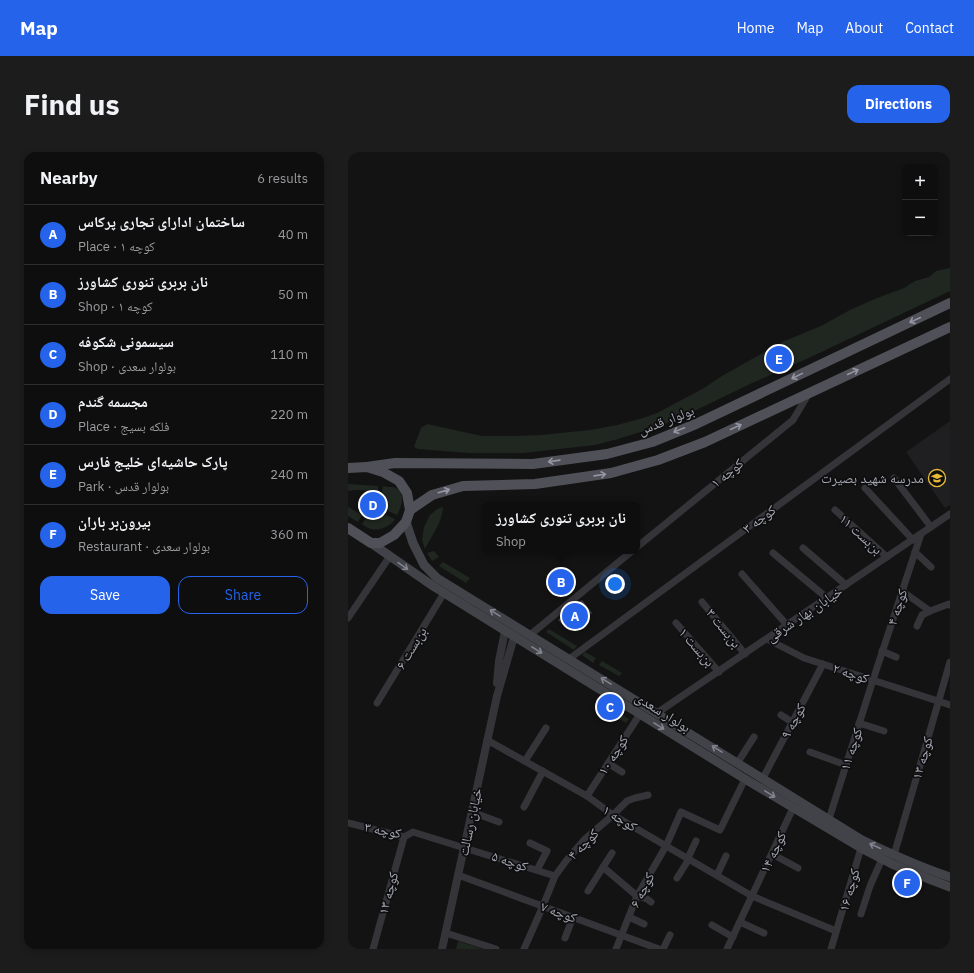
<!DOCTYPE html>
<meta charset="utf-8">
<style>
:root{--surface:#0e0e0f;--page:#1c1c1d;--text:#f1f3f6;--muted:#9b9c9e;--line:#2e2e2f;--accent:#2563eb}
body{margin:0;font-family:"IBM Plex Sans","Noto Naskh Arabic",sans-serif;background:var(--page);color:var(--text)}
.controls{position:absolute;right:12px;top:12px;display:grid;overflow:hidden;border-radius:8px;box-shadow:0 2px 6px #0003}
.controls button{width:36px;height:36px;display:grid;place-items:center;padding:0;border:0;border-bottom:1px solid var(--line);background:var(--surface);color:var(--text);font:20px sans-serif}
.you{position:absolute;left:267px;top:432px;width:14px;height:14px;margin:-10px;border:3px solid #fff;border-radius:50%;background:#1a73e8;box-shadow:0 0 0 6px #1a73e833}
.badge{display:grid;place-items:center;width:26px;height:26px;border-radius:50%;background:var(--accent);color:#fff;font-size:13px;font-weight:700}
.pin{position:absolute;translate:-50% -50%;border:2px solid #fff;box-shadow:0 1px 4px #0006}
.popup{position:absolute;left:134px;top:350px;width:158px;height:52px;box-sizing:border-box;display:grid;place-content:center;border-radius:8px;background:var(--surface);filter:drop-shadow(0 1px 3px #0005);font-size:13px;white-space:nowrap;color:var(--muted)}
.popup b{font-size:15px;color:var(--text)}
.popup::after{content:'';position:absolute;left:50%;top:100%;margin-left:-8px;border:8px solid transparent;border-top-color:var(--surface)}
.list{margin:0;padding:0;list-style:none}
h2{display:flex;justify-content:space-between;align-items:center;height:52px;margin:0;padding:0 16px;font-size:17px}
h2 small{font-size:13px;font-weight:400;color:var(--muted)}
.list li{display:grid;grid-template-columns:26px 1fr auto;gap:12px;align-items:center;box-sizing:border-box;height:60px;padding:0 16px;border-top:1px solid var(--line)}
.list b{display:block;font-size:15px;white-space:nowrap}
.list p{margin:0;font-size:13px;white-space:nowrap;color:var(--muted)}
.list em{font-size:13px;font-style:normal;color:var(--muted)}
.actions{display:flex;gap:8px;padding:12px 16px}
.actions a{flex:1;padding:9px 0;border:1px solid var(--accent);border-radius:12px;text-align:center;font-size:14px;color:var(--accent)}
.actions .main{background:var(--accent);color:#fff}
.map{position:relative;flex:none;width:602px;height:797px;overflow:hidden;border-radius:12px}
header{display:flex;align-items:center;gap:24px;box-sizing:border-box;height:56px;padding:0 20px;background:var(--accent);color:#fff}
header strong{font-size:19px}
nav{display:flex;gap:22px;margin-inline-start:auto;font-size:14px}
.intro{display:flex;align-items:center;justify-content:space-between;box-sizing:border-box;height:96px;padding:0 24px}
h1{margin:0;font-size:28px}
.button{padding:10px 18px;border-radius:12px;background:var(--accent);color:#fff;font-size:14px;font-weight:700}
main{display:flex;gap:24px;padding:0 24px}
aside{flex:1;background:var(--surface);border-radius:12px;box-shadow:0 2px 6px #0003}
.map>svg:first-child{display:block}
</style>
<header>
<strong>Map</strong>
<nav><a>Home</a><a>Map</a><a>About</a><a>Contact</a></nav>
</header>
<div class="intro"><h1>Find us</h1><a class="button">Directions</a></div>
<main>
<aside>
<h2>Nearby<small>6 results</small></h2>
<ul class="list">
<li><span class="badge">A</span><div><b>ساختمان ادارای تجاری پرکاس</b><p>Place · کوچه ۱</p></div><em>40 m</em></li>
<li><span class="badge">B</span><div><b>نان بربری تنوری کشاورز</b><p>Shop · کوچه ۱</p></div><em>50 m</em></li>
<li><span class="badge">C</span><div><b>سیسمونی شکوفه</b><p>Shop · بولوار سعدی</p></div><em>110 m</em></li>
<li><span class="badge">D</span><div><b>مجسمه گندم</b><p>Place · فلکه بسیج</p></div><em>220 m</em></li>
<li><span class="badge">E</span><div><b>پارک حاشیه‌ای خلیج فارس</b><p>Park · بولوار قدس</p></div><em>240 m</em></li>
<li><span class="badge">F</span><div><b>بیرون‌بر باران</b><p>Restaurant · بولوار سعدی</p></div><em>360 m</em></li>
</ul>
<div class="actions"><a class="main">Save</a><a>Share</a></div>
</aside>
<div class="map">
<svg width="602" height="797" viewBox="0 0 602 797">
<rect width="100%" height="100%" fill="#131314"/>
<polygon fill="#1f1f21" points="602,269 602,353 597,356 558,300"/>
<g fill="#1f2720">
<polygon points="602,116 602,139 465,204 400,233 338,263 312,274 270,287 247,293 175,301 120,301 70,297 66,295 73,276 79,272 134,284 168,284 193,283 242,278 269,273 292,267 309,261 356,236 374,224 434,190 473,174 502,158 529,146 556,136 567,129 581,125 588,119"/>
<polygon points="0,332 30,334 30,339 8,338 0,339"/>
<path d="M35 334C38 335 42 335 45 335 59 339 54 354 49 363L40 359 39 358C44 343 31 347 35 334Z"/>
<polygon points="0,355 14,363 10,370 0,364"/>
<path d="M95 355C94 372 84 382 77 397L74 388 76 375 82 363 89 357Z"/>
<path d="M38 363 47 367C43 374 32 379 23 377 20 376 16 374 14 372L18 366C26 369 31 366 38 363Z"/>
<polygon points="86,399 91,405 84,409 79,401"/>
<polygon points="95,410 122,426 118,431 91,414"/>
<polygon points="201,477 229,494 226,498 198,480"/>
<polygon points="237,500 248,506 245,511 234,503"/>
<polygon points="254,509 274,521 271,524 251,513"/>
<polygon points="256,552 281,567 278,571 253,556"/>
<polygon points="110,789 135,797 108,797"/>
</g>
<path fill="#2a3037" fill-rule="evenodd" d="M24 344C32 345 35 351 32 358L27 362C15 362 12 348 24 344ZM25 349H27L30 352 29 356 26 358 23 357 20 354 22 350Z"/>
<g fill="#3d3d41">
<polygon points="208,415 227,437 218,445 198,424"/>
<polygon points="234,448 244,461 222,479 210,468"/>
</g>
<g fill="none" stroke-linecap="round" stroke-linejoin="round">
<g stroke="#343439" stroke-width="7">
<polyline points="546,326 583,375"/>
<polyline points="517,336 565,388"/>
<polyline points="487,358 539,405"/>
<polyline points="289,395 445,268 461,241"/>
<polyline points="455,396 498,433"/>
<polyline points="567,400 583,415"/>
<polyline points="425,401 479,446"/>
<polyline points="394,422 439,473"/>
<polyline points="554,439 582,459 601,452 602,453"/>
<polyline points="354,450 397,502"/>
<polyline points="0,466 42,404"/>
<polyline points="328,471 371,520"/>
<polyline points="569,474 574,463 582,459"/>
<polyline points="182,483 284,399"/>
<polyline points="419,487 456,506 602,553"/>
<polyline points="534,499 548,505"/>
<polyline points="221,507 602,227"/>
<polyline points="29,551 96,441"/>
<polyline points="309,561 602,362"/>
<polyline points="433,563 444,570"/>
<polyline points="511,571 536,579"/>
<polyline points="139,588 239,644 265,663 404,744 488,779"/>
<polyline points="462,600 498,613"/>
<polyline points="177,609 198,576"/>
<polyline points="390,610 406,585"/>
<polyline points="260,611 274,620"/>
<polyline points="415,626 475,512"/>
<polyline points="239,644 292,562"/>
<polyline points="176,655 195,619"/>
<polyline points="124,660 151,670"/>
<polyline points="481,667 525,528 573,382"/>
<polyline points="0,671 56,685 65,680 207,724"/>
<polyline points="182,691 199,699 189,718"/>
<polyline points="424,702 450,716"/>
<polyline points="546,703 602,510"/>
<polyline points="340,706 348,689"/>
<polyline points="255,715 289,744 299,747 303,750"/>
<polyline points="110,723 311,797"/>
<polyline points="369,723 378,704"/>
<polyline points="329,726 341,707"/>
<polyline points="240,739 264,701"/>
<polyline points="513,762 522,734 534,707"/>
<polyline points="281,765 296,772"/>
<polyline points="392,770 416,781"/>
<polyline points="364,773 385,785"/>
<polyline points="98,781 148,797"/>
<polyline points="217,786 225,765"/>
<polyline points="25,797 56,685"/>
<polyline points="176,797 195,754 207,724 218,709 236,688 265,663 279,649 287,646 300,643"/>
<polyline points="268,797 289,744 318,694 333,660 372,678 397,627"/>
<polyline points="315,797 322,783"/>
<polyline points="379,797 445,656"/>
<polyline points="483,797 513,696"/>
</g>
<g stroke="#343439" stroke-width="8">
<polyline points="149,531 151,509 157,479"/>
<polyline points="94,797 149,544 166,485"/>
</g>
<g stroke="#424349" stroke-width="9">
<path d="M58 370 65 391 76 413 89 426 514 688C543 702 572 715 602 725"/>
<polyline points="23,391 85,434 397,627 513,696 544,712 581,727 602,735"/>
</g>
<g stroke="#505158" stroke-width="10">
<polyline points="19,315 47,311 185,312 259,302 304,290 348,272 602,151"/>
<polyline points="0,316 19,315 35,320 51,329 59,341 62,358 58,370 46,383 32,391 23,391 0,376"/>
<polyline points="62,358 84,343 115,334 187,332 263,321 310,308 357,290 602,175"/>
</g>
</g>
<defs><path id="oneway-shaft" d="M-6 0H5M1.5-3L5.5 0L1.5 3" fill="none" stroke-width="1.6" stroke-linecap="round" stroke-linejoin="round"/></defs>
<g stroke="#9497a2">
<use href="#oneway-shaft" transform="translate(567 168) rotate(155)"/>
<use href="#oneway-shaft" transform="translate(505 220) rotate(-25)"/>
<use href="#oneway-shaft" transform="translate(449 224) rotate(154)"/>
<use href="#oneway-shaft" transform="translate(388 275) rotate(-25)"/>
<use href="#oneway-shaft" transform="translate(331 278) rotate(158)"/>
<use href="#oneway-shaft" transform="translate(206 309) rotate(172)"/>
<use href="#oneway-shaft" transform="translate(252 323) rotate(-8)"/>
<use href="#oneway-shaft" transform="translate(96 339) rotate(-16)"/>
</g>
<g stroke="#82858f">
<use href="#oneway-shaft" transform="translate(55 414) rotate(35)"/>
<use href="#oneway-shaft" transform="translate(147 461) rotate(-149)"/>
<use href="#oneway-shaft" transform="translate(189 498) rotate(31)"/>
<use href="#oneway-shaft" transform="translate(258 529) rotate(-148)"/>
<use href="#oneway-shaft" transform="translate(311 574) rotate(32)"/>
<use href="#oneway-shaft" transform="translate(369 597) rotate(-148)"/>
<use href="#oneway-shaft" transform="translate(422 642) rotate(31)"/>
<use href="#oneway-shaft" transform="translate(527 694) rotate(-155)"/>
</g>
<defs>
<g id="school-ring" transform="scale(0.9)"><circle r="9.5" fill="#0e0e0f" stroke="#e8ba37" stroke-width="1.5"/><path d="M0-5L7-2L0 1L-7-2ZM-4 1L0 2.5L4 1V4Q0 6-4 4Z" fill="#e8ba37"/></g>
</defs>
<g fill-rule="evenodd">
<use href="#school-ring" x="589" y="326"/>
</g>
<g text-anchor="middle" stroke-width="3.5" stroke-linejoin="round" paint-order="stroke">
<g font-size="14" fill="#a5a8b4" stroke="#0e0e0f">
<text transform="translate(318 268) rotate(-21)" y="5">بولوار قدس</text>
<text transform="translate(379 321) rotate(-39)" y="5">کوچه ۱</text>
<text transform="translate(411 367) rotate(-36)" y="5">کوچه ۳</text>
<text transform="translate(513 382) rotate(42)" y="5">بن‌بست ۱۱</text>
<text transform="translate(549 455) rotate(-72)" y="5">کوچه ۴</text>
<text transform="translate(456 462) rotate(-34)" y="5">خیابان بهار شرقی</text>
<text transform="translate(376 476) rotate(51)" y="5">بن‌بست ۳</text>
<text transform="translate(349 495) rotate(49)" y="5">بن‌بست ۱</text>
<text transform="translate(63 496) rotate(-59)" y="5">بن‌بست ۶</text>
<text transform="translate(503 521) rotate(18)" y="5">کوچه ۲</text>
<text transform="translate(315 560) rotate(32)" y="5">بولوار سعدی</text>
<text transform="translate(445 569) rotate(-62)" y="5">کوچه ۹</text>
<text transform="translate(503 597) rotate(-72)" y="5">کوچه ۱۱</text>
<text transform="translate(265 603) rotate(-57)" y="5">کوچه ۱۰</text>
<text transform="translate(574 606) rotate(-74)" y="5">کوچه ۱۳</text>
<text transform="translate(272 666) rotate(32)" y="5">کوچه ۱</text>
<text transform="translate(122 670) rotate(-78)" y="5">خیابان رسالت</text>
<text transform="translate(35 678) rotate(11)" y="5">کوچه ۳</text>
<text transform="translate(235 692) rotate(-45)" y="5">کوچه ۴</text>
<text transform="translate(425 700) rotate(-65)" y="5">کوچه ۱۴</text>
<text transform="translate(162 709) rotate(18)" y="5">کوچه ۵</text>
<text transform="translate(294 738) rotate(-63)" y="5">کوچه ۶</text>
<text transform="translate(501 738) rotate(-74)" y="5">کوچه ۱۶</text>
<text transform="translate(40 741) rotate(-75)" y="5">کوچه ۱۳</text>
<text transform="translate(211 760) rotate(20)" y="5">کوچه ۷</text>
</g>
<g font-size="14" fill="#a5a8b4" stroke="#0e0e0f" text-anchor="end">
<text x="576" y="331">مدرسه شهید بصیرت</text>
</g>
</g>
</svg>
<div class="controls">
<button>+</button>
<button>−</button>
</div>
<div class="you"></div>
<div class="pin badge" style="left:227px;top:464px">A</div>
<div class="pin badge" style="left:213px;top:430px">B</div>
<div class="popup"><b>نان بربری تنوری کشاورز</b>Shop</div>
<div class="pin badge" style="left:262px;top:555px">C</div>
<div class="pin badge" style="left:25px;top:353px">D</div>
<div class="pin badge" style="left:431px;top:207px">E</div>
<div class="pin badge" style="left:559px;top:731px">F</div>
</div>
</main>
